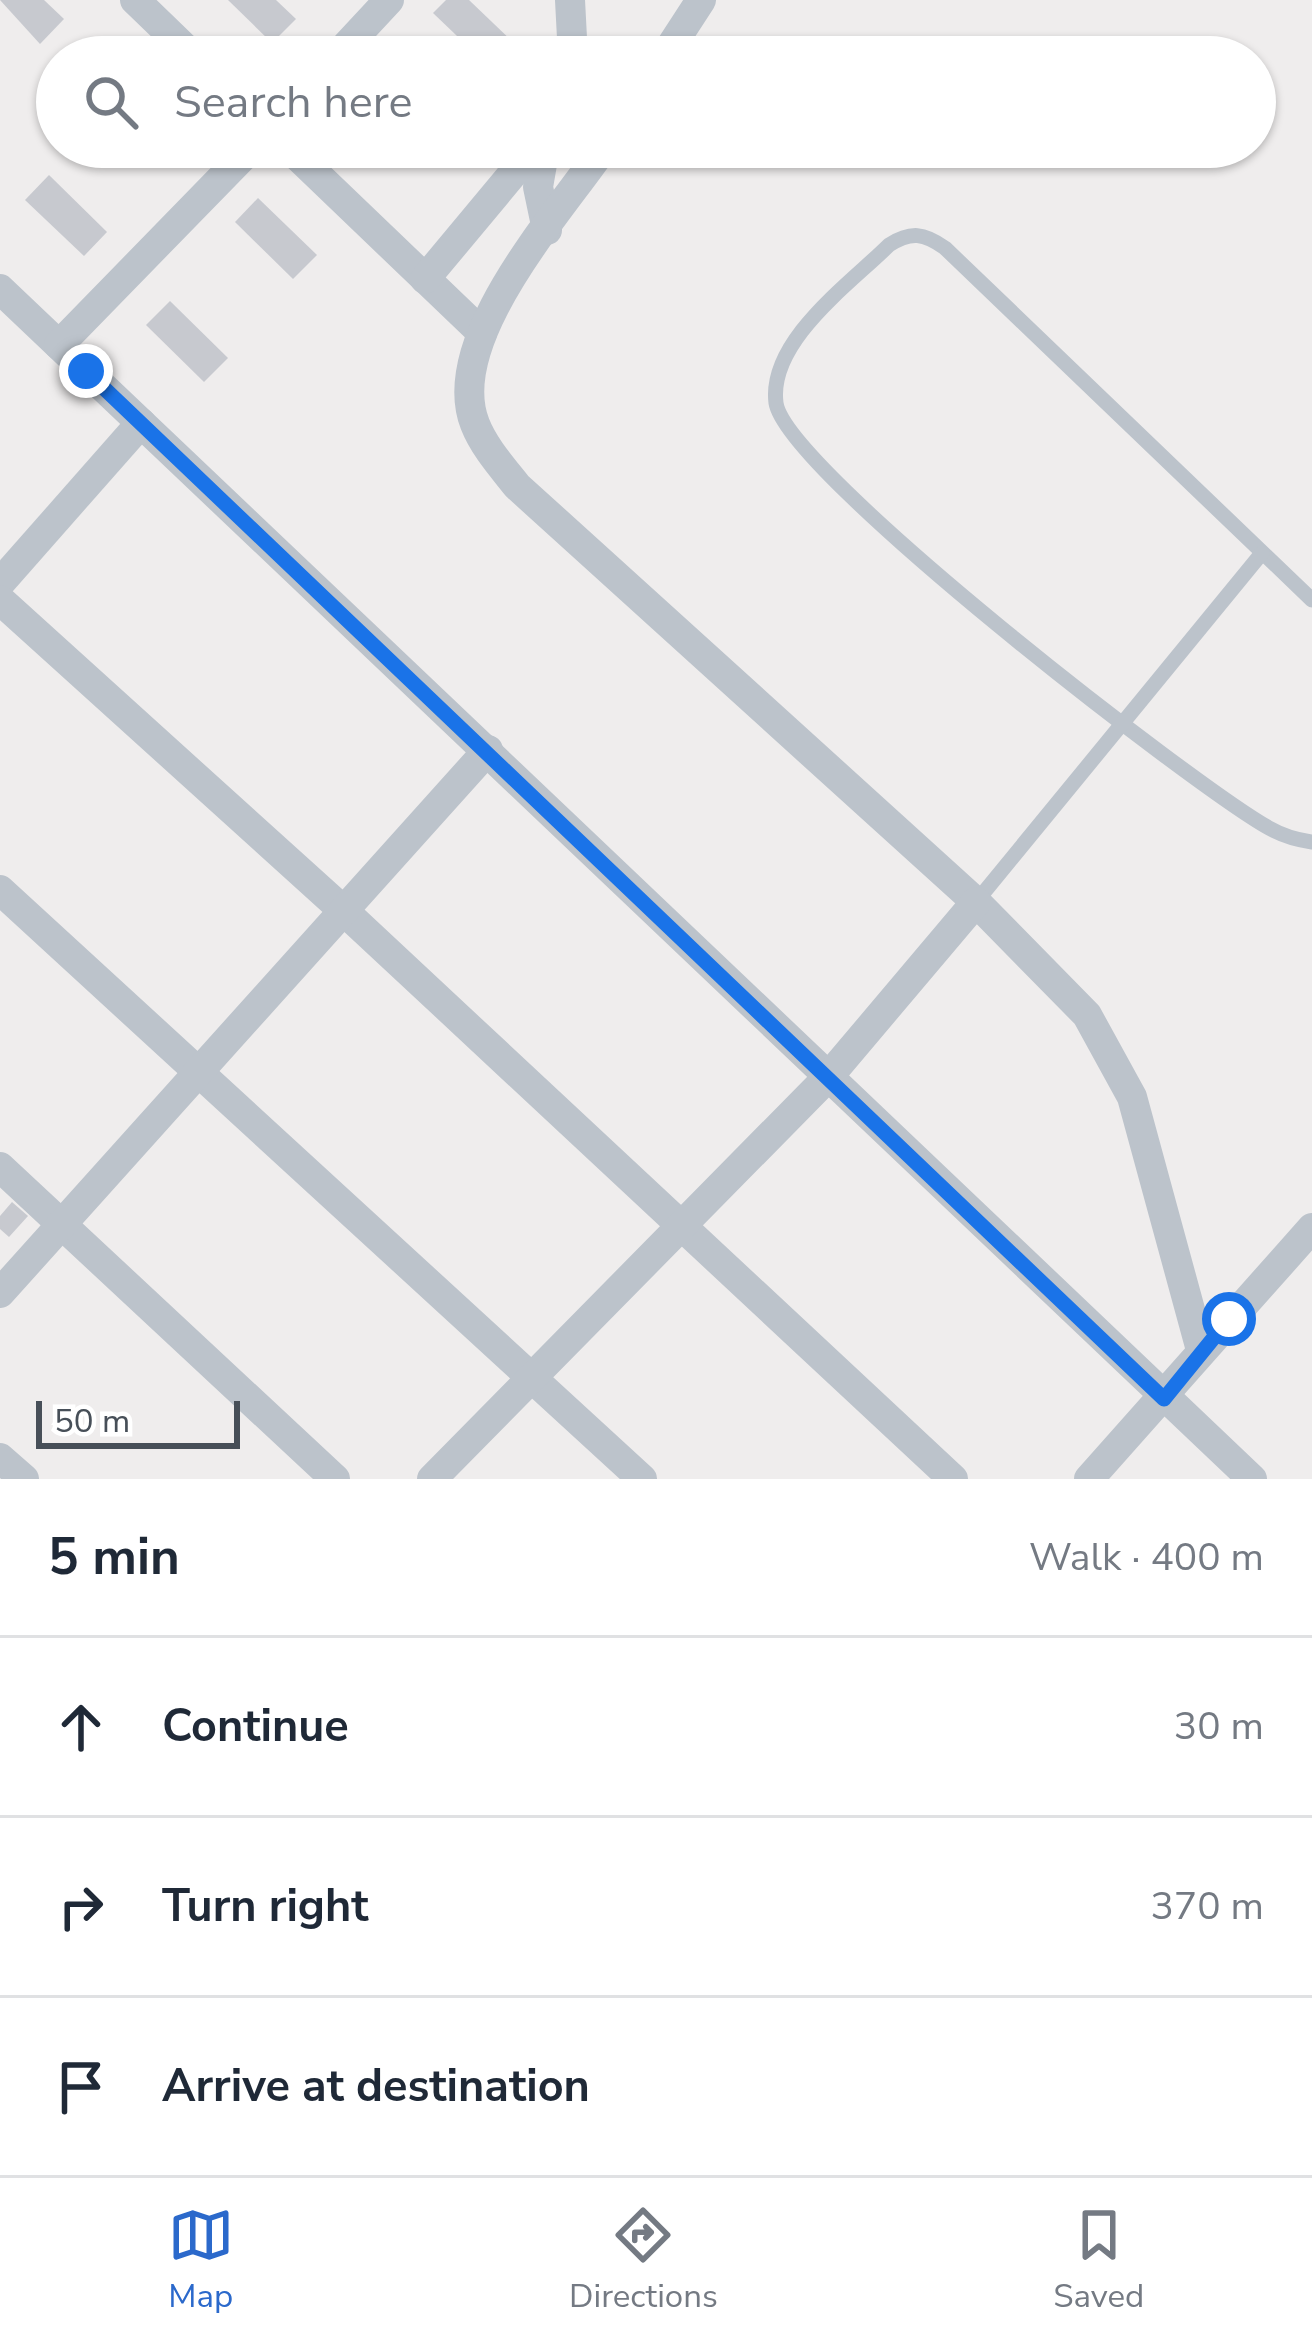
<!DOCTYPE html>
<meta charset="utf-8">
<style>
:root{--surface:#fff;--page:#f6f6f7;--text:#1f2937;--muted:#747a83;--line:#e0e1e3;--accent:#2b69cb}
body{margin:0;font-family:"Nunito Sans",sans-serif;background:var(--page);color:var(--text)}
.scale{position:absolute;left:36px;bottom:30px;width:204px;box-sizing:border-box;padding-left:12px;border:6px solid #474f58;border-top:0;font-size:33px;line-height:42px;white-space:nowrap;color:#474f58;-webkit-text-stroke:9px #fff;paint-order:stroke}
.stop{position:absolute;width:36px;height:36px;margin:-27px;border:9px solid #1a73e8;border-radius:50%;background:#fff}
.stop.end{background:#1a73e8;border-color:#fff;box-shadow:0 3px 12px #0008}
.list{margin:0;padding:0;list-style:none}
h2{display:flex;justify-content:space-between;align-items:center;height:156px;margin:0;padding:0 48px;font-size:51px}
h2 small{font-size:39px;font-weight:400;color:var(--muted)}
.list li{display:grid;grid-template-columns:78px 1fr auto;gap:36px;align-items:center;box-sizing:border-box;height:180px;padding:0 48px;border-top:3px solid var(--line)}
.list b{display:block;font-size:45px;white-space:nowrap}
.list em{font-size:39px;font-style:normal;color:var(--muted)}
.icon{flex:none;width:66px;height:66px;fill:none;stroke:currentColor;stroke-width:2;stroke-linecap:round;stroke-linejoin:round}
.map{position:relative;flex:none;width:1312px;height:1479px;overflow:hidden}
.search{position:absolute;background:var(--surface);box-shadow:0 3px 9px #0004;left:36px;right:36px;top:36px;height:132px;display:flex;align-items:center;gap:30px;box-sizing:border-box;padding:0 42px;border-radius:66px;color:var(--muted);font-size:45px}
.sheet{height:696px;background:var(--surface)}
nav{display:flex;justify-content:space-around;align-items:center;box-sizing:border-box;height:168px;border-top:3px solid var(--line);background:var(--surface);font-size:33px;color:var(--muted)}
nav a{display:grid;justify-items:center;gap:6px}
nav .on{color:var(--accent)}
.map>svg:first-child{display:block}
</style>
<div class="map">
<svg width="1312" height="1479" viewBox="0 0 1312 1479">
<rect width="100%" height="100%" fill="#efeded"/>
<g fill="#c7c9cf">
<polygon points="0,0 44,0 64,19 40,44"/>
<polygon points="228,0 276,0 296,19 272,43"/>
<polygon points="446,0 469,0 516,45 504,57 479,57 433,13"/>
<polygon points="147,147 183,147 166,165"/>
<polygon points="383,147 419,147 402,165"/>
<polygon points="49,175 107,232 84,256 25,200"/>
<polygon points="258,198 317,255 293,279 235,222"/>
<polygon points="170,301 228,358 204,382 146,325"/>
<polygon points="12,1202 28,1216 9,1237 0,1229 0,1216"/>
</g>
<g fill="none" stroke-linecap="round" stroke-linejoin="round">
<g stroke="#bcc3cb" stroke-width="15">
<path d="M1312 600 945 248C924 233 911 231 889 245 851 283 768 341 776 403 786 471 1194 786 1269 828 1283 836 1297 840 1312 842"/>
<polyline points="976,902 1262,553"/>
</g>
<g stroke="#bcc3cb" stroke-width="30">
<polyline points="135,0 194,57"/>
<polyline points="570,0 573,57"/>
<polyline points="336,57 389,0"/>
<polyline points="664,57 701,0"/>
<polyline points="288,147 482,333"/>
<polyline points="545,147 538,187 547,230"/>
<path d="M604 147C559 213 442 340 475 424 484 447 502 467 517 486L976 902 1087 1015 1132 1097 1201 1350"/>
<polyline points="425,279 535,147"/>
<polyline points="0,289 1252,1479"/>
<polyline points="59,345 252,147"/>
<polyline points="0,583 141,423"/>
<polyline points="0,600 345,912 953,1479"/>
<polyline points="0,890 642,1479"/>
<polyline points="0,1167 335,1479"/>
<polyline points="0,1293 488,750"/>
<polyline points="0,1458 24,1479"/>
<polyline points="432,1479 829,1076 976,902"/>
<polyline points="1089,1479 1312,1228"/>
</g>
</g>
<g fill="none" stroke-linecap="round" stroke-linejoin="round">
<polyline stroke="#1a73e8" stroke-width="15" points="86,371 1164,1399 1229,1319"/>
</g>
</svg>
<div class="scale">50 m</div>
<div class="stop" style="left:1229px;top:1319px"></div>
<div class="stop end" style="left:86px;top:371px"></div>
<div class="search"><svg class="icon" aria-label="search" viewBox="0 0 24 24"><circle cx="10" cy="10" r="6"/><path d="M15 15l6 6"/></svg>Search here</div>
</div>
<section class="sheet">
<h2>5 min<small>Walk · 400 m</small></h2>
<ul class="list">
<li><svg class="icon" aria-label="ahead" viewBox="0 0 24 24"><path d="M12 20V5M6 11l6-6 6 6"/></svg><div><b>Continue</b></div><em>30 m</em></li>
<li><svg class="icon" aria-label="right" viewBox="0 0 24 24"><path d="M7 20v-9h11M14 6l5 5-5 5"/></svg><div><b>Turn right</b></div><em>370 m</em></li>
<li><svg class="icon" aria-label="arrive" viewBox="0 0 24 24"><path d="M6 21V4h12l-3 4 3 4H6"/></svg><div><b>Arrive at destination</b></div></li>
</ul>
</section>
<nav>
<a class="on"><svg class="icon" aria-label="map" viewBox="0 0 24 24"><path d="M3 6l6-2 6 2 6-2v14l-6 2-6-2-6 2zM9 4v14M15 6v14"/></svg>Map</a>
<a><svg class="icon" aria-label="directions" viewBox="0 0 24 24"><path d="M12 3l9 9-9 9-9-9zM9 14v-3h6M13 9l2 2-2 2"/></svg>Directions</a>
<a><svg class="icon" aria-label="saved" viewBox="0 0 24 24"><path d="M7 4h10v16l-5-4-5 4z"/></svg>Saved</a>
</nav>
